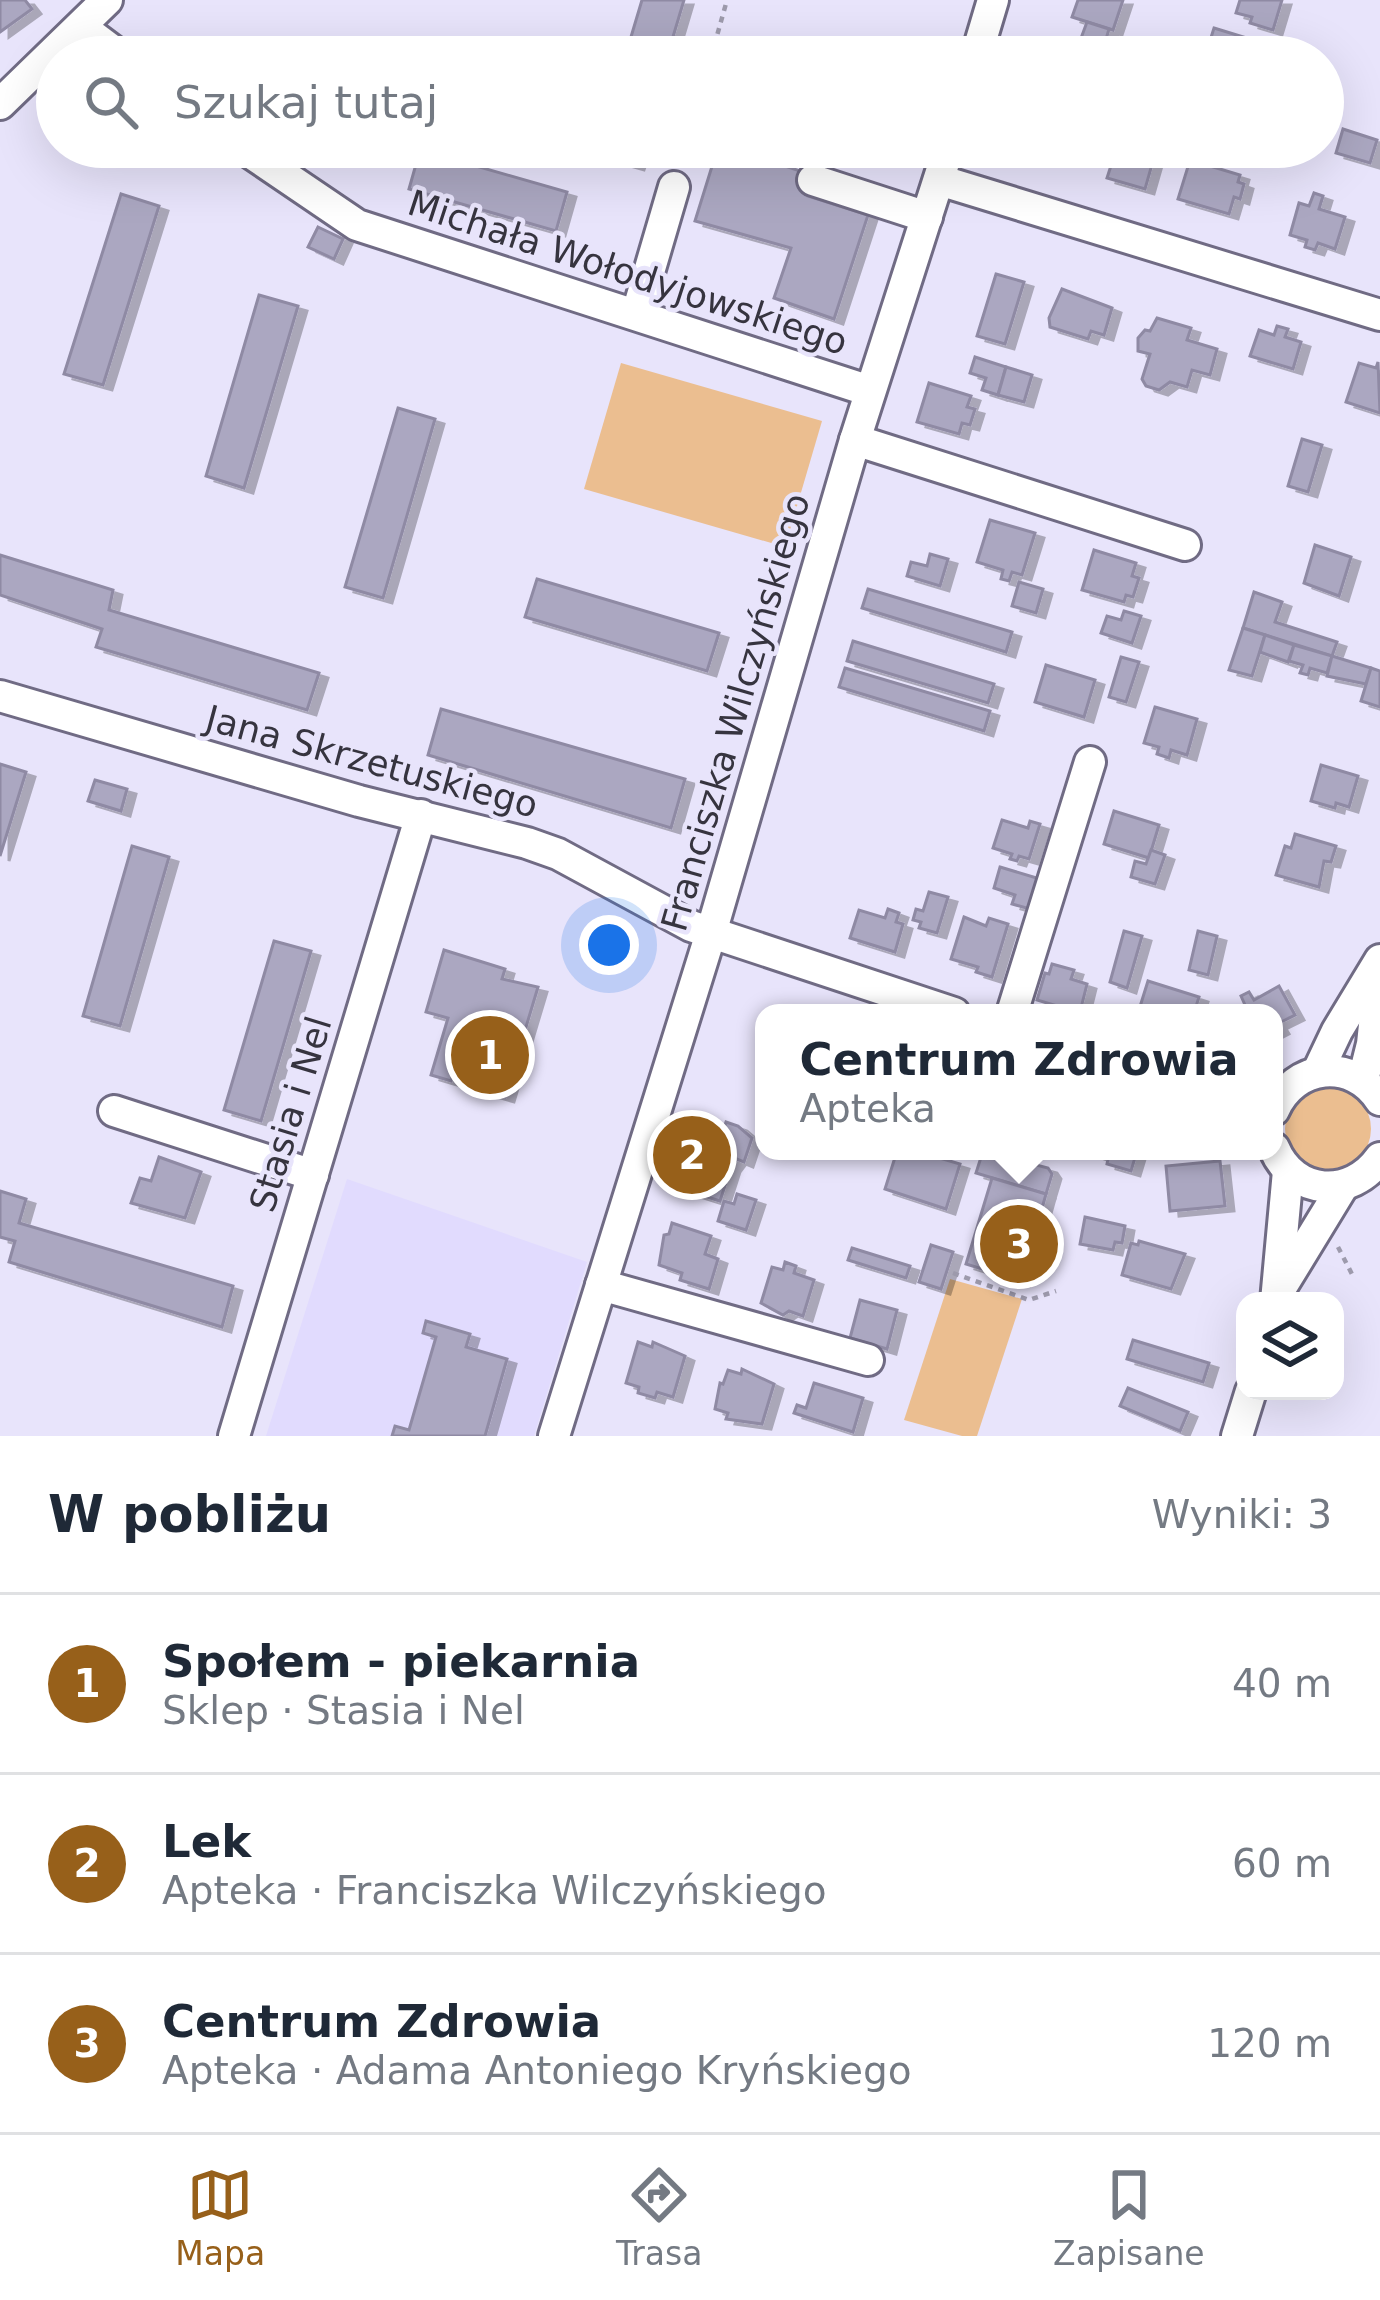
<!DOCTYPE html>
<html lang="pl">
<meta charset="utf-8">
<style>
:root{--surface:#fff;--page:#f6f6f7;--text:#1f2937;--muted:#747a83;--line:#e0e1e3;--accent:#97601a}
body{margin:0;font-family:"DejaVu Sans",sans-serif;background:var(--page);color:var(--text)}
.controls{position:absolute;right:36px;bottom:36px;display:grid;overflow:hidden;border-radius:24px;box-shadow:0 12px 48px #0002}
.controls button{width:108px;height:108px;display:grid;place-items:center;padding:0;border:0;border-bottom:3px solid var(--line);background:var(--surface);color:var(--text);font:60px sans-serif}
.you{position:absolute;left:609px;top:945px;width:42px;height:42px;margin:-30px;border:9px solid #fff;border-radius:50%;background:#1a73e8;box-shadow:0 0 0 18px #1a73e833}
.badge{display:grid;place-items:center;width:78px;height:78px;border-radius:50%;background:var(--accent);color:#fff;font-size:39px;font-weight:700}
.pin{position:absolute;translate:-50% -50%;border:6px solid #fff;box-shadow:0 3px 12px #0006}
.popup{position:absolute;left:755px;top:1004px;width:528px;height:156px;box-sizing:border-box;display:grid;place-content:center;border-radius:24px;background:var(--surface);filter:drop-shadow(0 3px 9px #0005);font-size:39px;white-space:nowrap;color:var(--muted)}
.popup b{font-size:45px;color:var(--text)}
.popup::after{content:'';position:absolute;left:50%;top:100%;margin-left:-24px;border:24px solid transparent;border-top-color:var(--surface)}
.list{margin:0;padding:0;list-style:none}
h2{display:flex;justify-content:space-between;align-items:center;height:156px;margin:0;padding:0 48px;font-size:51px}
h2 small{font-size:39px;font-weight:400;color:var(--muted)}
.list li{display:grid;grid-template-columns:78px 1fr auto;gap:36px;align-items:center;box-sizing:border-box;height:180px;padding:0 48px;border-top:3px solid var(--line)}
.list b{display:block;font-size:45px;white-space:nowrap}
.list p{margin:0;font-size:39px;white-space:nowrap;color:var(--muted)}
.list em{font-size:39px;font-style:normal;color:var(--muted)}
.icon{flex:none;width:66px;height:66px;fill:none;stroke:currentColor;stroke-width:2;stroke-linecap:round;stroke-linejoin:round}
.map{position:relative;flex:none;width:1380px;height:1436px;overflow:hidden}
.search{position:absolute;background:var(--surface);box-shadow:0 12px 48px #0002;left:36px;right:36px;top:36px;height:132px;display:flex;align-items:center;gap:30px;box-sizing:border-box;padding:0 42px;border-radius:66px;color:var(--muted);font-size:45px}
.sheet{height:696px;background:var(--surface)}
nav{display:flex;justify-content:space-around;align-items:center;box-sizing:border-box;height:168px;border-top:3px solid var(--line);background:var(--surface);font-size:33px;color:var(--muted)}
nav a{display:grid;justify-items:center;gap:6px}
nav .on{color:var(--accent)}
.map>svg:first-child{display:block}
</style>
<div class="map">
<svg width="1380" height="1436" viewBox="0 0 1380 1436">
<defs>
<filter id="shadow"><feDropShadow dx="9" dy="5" stdDeviation="0" flood-color="#0004"/></filter>
</defs>
<rect width="100%" height="100%" fill="#e8e4fb"/>
<polygon fill="#e1dbfe" points="347,1179 587,1262 534,1436 266,1436"/>
<g fill="#ebbe90">
<polygon points="621,363 822,421 785,547 584,489"/>
<circle cx="1328" cy="1129" r="43"/>
<polygon points="950,1279 1022,1299 977,1436 962,1436 904,1420"/>
</g>
<g fill="#aba7c1" stroke="#8f8aa4" stroke-width="3" filter="url(#shadow)">
<polygon points="0,0 25,0 32,9 0,32"/>
<polygon points="642,0 684,0 667,57 625,57"/>
<polygon points="1078,0 1123,0 1113,30 1072,17"/>
<polygon points="1240,0 1282,0 1273,30 1250,23 1252,17 1236,13"/>
<polygon points="1087,22 1109,29 1101,57 1074,57"/>
<polygon points="1214,28 1250,39 1245,57 1208,47"/>
<polygon points="1343,129 1377,140 1370,163 1336,153"/>
<polygon points="599,147 641,147 635,165 597,154"/>
<polygon points="718,147 728,147 815,176 808,196 868,215 834,319 774,298 791,248 695,221"/>
<polygon points="1117,147 1146,147 1145,151 1155,154 1145,189 1107,178"/>
<polygon points="420,150 567,192 556,231 409,189"/>
<polygon points="1190,160 1240,175 1238,182 1244,184 1240,199 1234,197 1229,214 1178,199"/>
<polygon points="1314,193 1323,196 1319,209 1345,217 1335,249 1318,243 1315,250 1305,247 1307,240 1290,235 1299,203 1309,206"/>
<polygon points="121,194 159,206 103,385 64,374"/>
<polygon points="318,227 343,239 334,259 308,247"/>
<polygon points="996,274 1024,282 1005,344 977,336"/>
<polygon points="1062,289 1112,308 1104,335 1091,331 1088,339 1050,327 1049,318"/>
<polygon points="259,295 298,306 244,488 206,476"/>
<polygon points="1157,318 1191,328 1187,340 1217,349 1210,375 1192,370 1187,387 1170,382 1159,390 1146,386 1142,379 1150,354 1138,351 1138,338 1145,330 1150,331"/>
<polygon points="1277,326 1288,329 1285,337 1301,342 1293,369 1250,356 1259,330 1274,335"/>
<polygon points="975,357 1006,367 998,395 982,390 986,378 970,373"/>
<polygon points="1378,362 1380,413 1346,402 1359,363 1376,368"/>
<polygon points="1006,367 1032,375 1024,402 998,395"/>
<polygon points="929,383 971,396 967,407 975,409 970,425 962,423 959,434 917,422"/>
<polygon points="398,408 435,419 383,598 345,587"/>
<polygon points="1302,439 1322,445 1308,492 1288,486"/>
<polygon points="990,520 1035,533 1022,575 1012,572 1009,581 1001,579 1003,570 977,562"/>
<polygon points="1315,545 1351,557 1339,596 1304,583"/>
<polygon points="1094,550 1136,563 1132,576 1139,578 1133,597 1126,595 1124,602 1082,590"/>
<polygon points="930,554 948,559 940,586 907,576 911,562 927,566"/>
<polygon points="0,555 113,590 109,610 319,673 307,710 96,647 102,629 0,595"/>
<polygon points="537,579 719,633 707,671 525,617"/>
<polygon points="1019,582 1043,589 1036,613 1012,606"/>
<polygon points="868,589 1012,632 1006,652 862,608"/>
<polygon points="1254,592 1282,602 1275,622 1337,642 1332,656 1243,628"/>
<polygon points="1124,611 1141,616 1132,643 1101,633 1107,616 1121,620"/>
<polygon points="1243,628 1265,635 1252,676 1229,670"/>
<polygon points="1265,635 1294,645 1288,662 1260,652"/>
<polygon points="853,641 994,684 988,703 847,661"/>
<polygon points="1294,645 1332,656 1327,673 1310,668 1308,675 1300,673 1303,665 1289,661"/>
<polygon points="1332,656 1371,668 1366,684 1327,676"/>
<polygon points="1121,657 1139,662 1126,702 1109,697"/>
<polygon points="1046,665 1095,680 1084,717 1035,702"/>
<polygon points="845,668 990,711 984,731 839,687"/>
<polygon points="1371,668 1380,671 1380,707 1361,701"/>
<polygon points="1155,707 1197,719 1187,755 1171,750 1169,758 1157,754 1159,747 1144,743"/>
<polygon points="441,709 685,779 671,828 428,755"/>
<polygon points="0,764 26,772 0,856"/>
<polygon points="1321,765 1358,776 1349,807 1336,803 1335,808 1311,801"/>
<polygon points="95,780 127,789 121,811 88,801"/>
<polygon points="1114,811 1159,825 1149,858 1104,844"/>
<polygon points="1002,820 1028,828 1030,821 1040,824 1029,859 1019,856 1017,861 1010,859 1012,854 993,848"/>
<polygon points="1295,834 1336,846 1331,862 1324,861 1319,887 1276,875 1285,846 1291,848"/>
<polygon points="132,846 169,857 120,1026 83,1016"/>
<polygon points="1151,850 1165,855 1155,884 1131,877 1135,861 1146,864"/>
<polygon points="1000,867 1040,879 1030,909 1012,904 1015,895 994,888"/>
<polygon points="929,892 948,897 937,933 919,928 921,922 913,920 916,909 923,911"/>
<polygon points="888,909 899,913 896,922 903,924 895,952 850,938 859,910 885,918"/>
<polygon points="964,917 986,926 989,918 1008,924 992,977 976,972 978,967 951,959"/>
<polygon points="1124,931 1142,936 1127,988 1110,982"/>
<polygon points="1198,931 1217,936 1208,975 1189,970"/>
<polygon points="274,941 311,951 261,1121 224,1110"/>
<polygon points="444,950 505,969 502,979 538,987 505,1097 468,1086 471,1077 454,1072 451,1081 431,1075 448,1018 426,1012"/>
<polygon points="1052,964 1074,970 1071,979 1087,984 1080,1012 1066,1008 1065,1013 1052,1012 1054,1005 1037,1000 1045,973 1049,974"/>
<polygon points="1148,981 1199,997 1194,1013 1138,1013"/>
<polygon points="1279,986 1295,1015 1277,1024 1280,1029 1274,1032 1274,1013 1236,1013 1235,1010 1245,1005 1241,996 1249,992 1254,1000"/>
<polygon points="697,1119 724,1128 726,1122 738,1126 752,1138 744,1162 737,1159 731,1167 720,1201 676,1187"/>
<polygon points="897,1151 916,1151 960,1164 946,1209 885,1189"/>
<polygon points="983,1151 1048,1168 1052,1174 1046,1194 976,1173"/>
<polygon points="1088,1151 1137,1151 1131,1171 1107,1164 1108,1159"/>
<polygon points="159,1157 201,1172 185,1218 131,1203 140,1178 151,1181"/>
<polygon points="1220,1161 1225,1206 1170,1211 1166,1166"/>
<polygon points="992,1178 1046,1194 1033,1241 1027,1244 1023,1257 1027,1263 1021,1281 966,1264"/>
<polygon points="0,1191 26,1199 19,1223 233,1286 222,1327 9,1262 15,1241 0,1237"/>
<polygon points="737,1194 756,1200 746,1230 718,1221 724,1201 734,1204"/>
<polygon points="1085,1217 1125,1226 1122,1243 1115,1242 1113,1250 1080,1244"/>
<polygon points="672,1223 711,1236 705,1254 718,1259 709,1289 680,1280 682,1273 659,1265 664,1235 669,1234"/>
<polygon points="1139,1241 1185,1254 1171,1289 1122,1275 1131,1243 1138,1245"/>
<polygon points="931,1245 953,1252 941,1289 919,1282"/>
<polygon points="852,1248 910,1266 906,1278 848,1260"/>
<polygon points="785,1262 796,1266 794,1273 814,1280 803,1316 789,1311 783,1315 761,1303 772,1267 783,1270"/>
<polygon points="860,1300 897,1310 887,1349 850,1338"/>
<polygon points="426,1321 470,1334 466,1347 507,1359 485,1436 392,1436 395,1426 409,1430 436,1337 423,1333"/>
<polygon points="1133,1340 1209,1363 1203,1382 1127,1359"/>
<polygon points="638,1342 652,1347 653,1342 685,1356 673,1397 657,1392 655,1398 638,1393 639,1387 626,1383"/>
<polygon points="742,1369 774,1384 762,1424 726,1419 728,1413 715,1409 720,1383 723,1384 728,1370 741,1374"/>
<polygon points="814,1383 863,1398 853,1432 794,1413 797,1405 806,1408"/>
<polygon points="1128,1388 1188,1412 1180,1431 1120,1406"/>
</g>
<g fill="none" stroke-linecap="round" stroke-linejoin="round">
<g stroke="#706b84" stroke-width="36">
<g id="minor">
<polyline points="81,27 121,57"/>
<polyline points="976,57 993,0"/>
<polyline points="0,104 107,0"/>
<polyline points="242,147 357,225 870,391"/>
<polyline points="813,180 927,217"/>
<polyline points="939,180 1380,315"/>
<polyline points="637,313 674,187"/>
<polyline points="855,440 1185,545"/>
<polyline points="0,696 359,801 527,843 558,854 691,926 954,1013"/>
<polyline points="1012,1013 1090,762"/>
<polyline points="1318,1071 1337,1031 1380,960"/>
<polyline points="1363,1080 1372,1044 1380,968"/>
<path d="M1274 1110C1294 1064 1352 1057 1380 1100"/>
<polyline points="114,1111 313,1175"/>
<path d="M1274 1148C1294 1196 1351 1199 1380 1158"/>
<polyline points="601,1285 868,1360"/>
<polyline points="1282,1286 1343,1186"/>
<polyline points="1276,1301 1288,1171"/>
<polyline points="234,1436 421,815"/>
<polyline points="554,1436 711,933 855,440 949,147"/>
<polyline points="1237,1436 1251,1391"/>
</g>
</g>
<g stroke="#9d9aac" stroke-width="4.5" stroke-dasharray="6 6" stroke-linecap="butt">
<polyline points="711,57 727,0"/>
<polyline points="1338,1247 1354,1278"/>
<polyline points="953,1273 1029,1300 1056,1291"/>
</g>
<use href="#minor" stroke="#fff" stroke-width="30"/>
</g>
<g text-anchor="middle" stroke-width="9" stroke-linejoin="round" paint-order="stroke">
<g font-size="36" fill="#36343f" stroke="#e8e4fb">
<text transform="translate(628 272) rotate(18)" y="13">Michała Wołodyjowskiego</text>
<text transform="translate(735 712) rotate(-74)" y="13">Franciszka Wilczyńskiego</text>
<text transform="translate(372 761) rotate(15)" y="13">Jana Skrzetuskiego</text>
<text transform="translate(290 1114) rotate(-73)" y="13">Stasia i Nel</text>
</g>
</g>
</svg>
<div class="controls">
<button><svg class="icon" aria-label="layers" viewBox="0 0 24 24"><path d="M12 4l9 5-9 5-9-5zM3 14l9 5 9-5"/></svg></button>
</div>
<div class="you"></div>
<div class="pin badge" style="left:490px;top:1055px">1</div>
<div class="pin badge" style="left:692px;top:1155px">2</div>
<div class="pin badge" style="left:1019px;top:1244px">3</div>
<div class="popup"><b>Centrum Zdrowia</b>Apteka</div>
<div class="search"><svg class="icon" aria-label="search" viewBox="0 0 24 24"><circle cx="10" cy="10" r="6"/><path d="M15 15l6 6"/></svg>Szukaj tutaj</div>
</div>
<section class="sheet">
<h2>W pobliżu<small>Wyniki: 3</small></h2>
<ul class="list">
<li><span class="badge">1</span><div><b>Społem - piekarnia</b><p>Sklep · Stasia i Nel</p></div><em>40 m</em></li>
<li><span class="badge">2</span><div><b>Lek</b><p>Apteka · Franciszka Wilczyńskiego</p></div><em>60 m</em></li>
<li><span class="badge">3</span><div><b>Centrum Zdrowia</b><p>Apteka · Adama Antoniego Kryńskiego</p></div><em>120 m</em></li>
</ul>
</section>
<nav>
<a class="on"><svg class="icon" aria-label="map" viewBox="0 0 24 24"><path d="M3 6l6-2 6 2 6-2v14l-6 2-6-2-6 2zM9 4v14M15 6v14"/></svg>Mapa</a>
<a><svg class="icon" aria-label="directions" viewBox="0 0 24 24"><path d="M12 3l9 9-9 9-9-9zM9 14v-3h6M13 9l2 2-2 2"/></svg>Trasa</a>
<a><svg class="icon" aria-label="saved" viewBox="0 0 24 24"><path d="M7 4h10v16l-5-4-5 4z"/></svg>Zapisane</a>
</nav>
